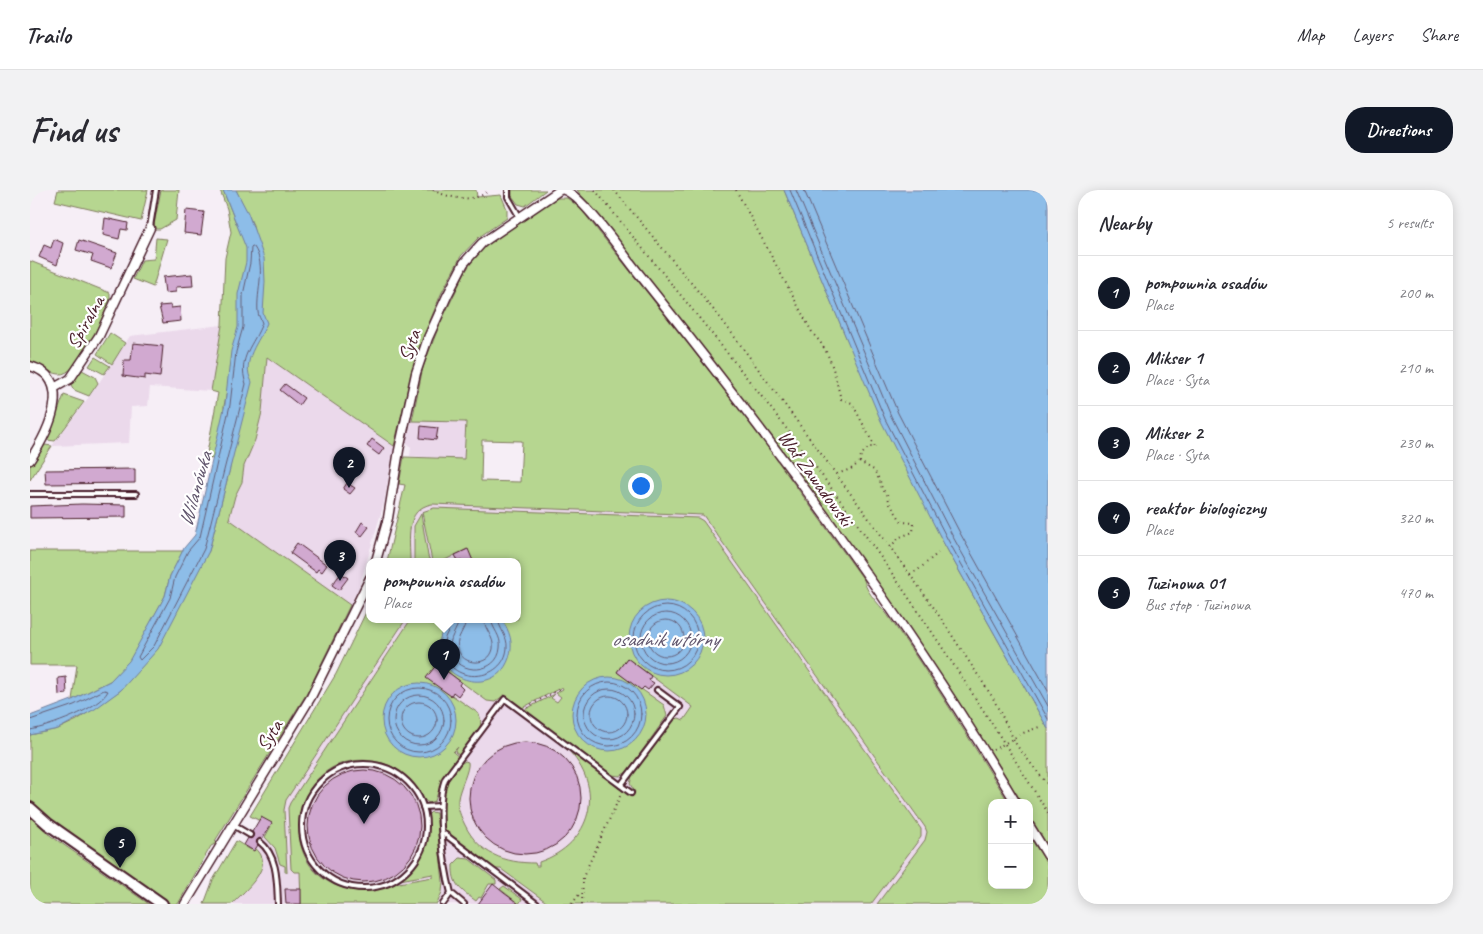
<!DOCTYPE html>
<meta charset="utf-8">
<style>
:root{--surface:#fff;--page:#f2f2f3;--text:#2b2b33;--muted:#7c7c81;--line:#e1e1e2;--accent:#111827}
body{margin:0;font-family:Caveat,sans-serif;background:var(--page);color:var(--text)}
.controls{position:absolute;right:15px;bottom:15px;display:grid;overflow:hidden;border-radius:10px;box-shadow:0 2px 12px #0003}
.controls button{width:45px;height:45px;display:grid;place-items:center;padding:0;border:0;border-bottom:1px solid var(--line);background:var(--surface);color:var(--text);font:25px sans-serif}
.you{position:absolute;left:610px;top:295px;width:18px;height:18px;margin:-12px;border:4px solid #fff;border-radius:50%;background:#1a73e8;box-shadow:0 0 0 8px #1a73e833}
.badge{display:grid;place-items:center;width:32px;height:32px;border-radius:50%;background:var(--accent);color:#fff;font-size:16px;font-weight:700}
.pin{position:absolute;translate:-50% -41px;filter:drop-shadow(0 1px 2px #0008)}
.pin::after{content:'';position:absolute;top:26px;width:18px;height:15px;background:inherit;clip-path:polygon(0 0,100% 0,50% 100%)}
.popup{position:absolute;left:336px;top:368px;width:155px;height:65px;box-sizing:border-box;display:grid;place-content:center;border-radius:10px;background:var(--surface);filter:drop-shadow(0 1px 4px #0005);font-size:16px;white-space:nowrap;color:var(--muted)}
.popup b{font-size:19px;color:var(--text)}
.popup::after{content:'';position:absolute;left:50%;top:100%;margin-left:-10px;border:10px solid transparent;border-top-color:var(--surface)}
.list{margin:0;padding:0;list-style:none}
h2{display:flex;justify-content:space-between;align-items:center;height:65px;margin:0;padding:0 20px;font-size:21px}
h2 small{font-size:16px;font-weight:400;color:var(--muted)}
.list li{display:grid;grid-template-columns:32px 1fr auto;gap:15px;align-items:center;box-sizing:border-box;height:75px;padding:0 20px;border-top:1px solid var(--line)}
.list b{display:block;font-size:19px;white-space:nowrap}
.list p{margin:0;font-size:16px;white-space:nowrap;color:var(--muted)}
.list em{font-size:16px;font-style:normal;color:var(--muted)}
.map{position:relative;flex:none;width:1018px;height:714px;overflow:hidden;border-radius:20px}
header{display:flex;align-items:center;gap:30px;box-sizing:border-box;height:70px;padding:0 25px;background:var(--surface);border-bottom:1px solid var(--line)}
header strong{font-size:24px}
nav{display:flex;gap:28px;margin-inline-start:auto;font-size:18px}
.intro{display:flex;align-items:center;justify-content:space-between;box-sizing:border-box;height:120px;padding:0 30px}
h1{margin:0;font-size:35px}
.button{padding:12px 22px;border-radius:20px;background:var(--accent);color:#fff;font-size:18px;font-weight:700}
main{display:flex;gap:30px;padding:0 30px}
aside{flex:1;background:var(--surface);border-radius:20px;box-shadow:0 2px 12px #0003}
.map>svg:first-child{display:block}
</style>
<header>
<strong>Trailo</strong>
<nav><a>Map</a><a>Layers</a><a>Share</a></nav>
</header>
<div class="intro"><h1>Find us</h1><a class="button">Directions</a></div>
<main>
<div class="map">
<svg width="1018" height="714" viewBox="0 0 1018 714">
<rect width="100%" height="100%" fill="#f6eef6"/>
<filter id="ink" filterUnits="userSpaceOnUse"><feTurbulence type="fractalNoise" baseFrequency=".02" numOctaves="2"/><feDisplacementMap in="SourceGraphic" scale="10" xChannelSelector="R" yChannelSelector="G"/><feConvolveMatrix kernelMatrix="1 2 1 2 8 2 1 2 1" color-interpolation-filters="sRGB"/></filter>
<g filter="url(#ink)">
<g fill="#ebd9eb">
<polygon points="192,135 181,201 120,197 118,216 101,217 99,253 22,256 64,200 100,146"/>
<polygon points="237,167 364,256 354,313 329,397 320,415 199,329 205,306 212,292 214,276 225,250 232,222"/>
<polygon points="382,231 436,232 434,270 380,266 381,257 376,253"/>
<polygon points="373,310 676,321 903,643 850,714 174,714 183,690 206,651 213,655 228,632 220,626 306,484 340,414 340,429 488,429 488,371 357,371"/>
</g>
<g fill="#b6d690" stroke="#807a5e" fill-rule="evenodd">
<polygon points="28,0 118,0 111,31 25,11"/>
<polygon points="131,0 149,0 146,30 130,39 123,39"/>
<polygon points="190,0 193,0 206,33 215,41 222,75 194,216 197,259 184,269 176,268 188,203 181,201 192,135 195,68 201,42 197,19"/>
<polygon points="206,0 446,0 447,7 471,5 477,19 477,28 449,47 431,66 411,104 386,165 364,256 237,167 232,222 225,250 214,276 212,292 205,306 199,329 320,415 277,503 185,651 187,653 181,656 148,714 141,714 21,630 0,611 0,545 28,539 47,530 91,500 179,361 200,278 231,86 223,35"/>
<polygon points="482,0 516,0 495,16 488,14 482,6"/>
<path d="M547 0H754L816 147 913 352 1018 539V656L999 625V613H992C862 396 705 197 547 0Z"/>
<path d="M524 8H537L550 18 712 222 834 390C836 404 853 417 861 430 903 490 941 551 979 613H962V695H999V646L1018 675V714H847L895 650 897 642 895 637 673 325 402 314C374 319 380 350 380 371H357L375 295 369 294 374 267 434 269 436 232 382 231 393 177 409 136 435 82 445 67 456 56ZM452 250 492 251 490 292 451 291Z"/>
<polygon points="126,48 137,49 123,97 103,89 112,70 124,69"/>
<path d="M0 71 80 103V109C74 125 48 187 29 184 19 183 10 175 0 172Z"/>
<polygon points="80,143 95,153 82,174 67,164"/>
<polygon points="65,167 80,176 74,184 59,176"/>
<polygon points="52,180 65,187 68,193 59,206 44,200 41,195"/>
<polygon points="34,205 54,212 25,251 17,250"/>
<polygon points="15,255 22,256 0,290 0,275"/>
<path d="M404 318 668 328 673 331 891 639V647L841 714H519L471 679H465L418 645C406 624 413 583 435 571L438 572C440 579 429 599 428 609 427 618 431 627 435 635 449 664 475 673 505 673L506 676H509V672C562 654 577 598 536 558L601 606 605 602 600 594 602 586 643 530 649 528 654 530 663 517 597 468 587 482 634 515 637 526 597 582 590 586 582 585 494 520 525 504 521 508 527 512 531 507 526 503 533 499 532 497 492 518 474 505 465 512 457 511 407 474 397 488 448 523C458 538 438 554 430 566L425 562 428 557 423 562 429 567 412 590 405 611 399 613C392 610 390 602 385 596 376 584 363 575 348 572 259 553 234 693 330 701 342 702 351 695 363 694 375 692 390 689 403 687V684L370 690C391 673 401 651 398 625L401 622 406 623 413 692 412 702 407 714H271L270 682H264L261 679 258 618 260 613 381 429H488V371H443L437 359 413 371H402L392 322Z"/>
<polygon points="391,324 398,366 400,371 384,371 384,336"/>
<polygon points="0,361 153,361 140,386 135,406 100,471 80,491 42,510 47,475 0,475"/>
<polygon points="340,414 340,429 376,429 256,610 254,620 257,682 255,682 255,676 250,674 245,658 235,647 241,636 220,626 306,484"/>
<polygon points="0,627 21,646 119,714 0,714"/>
<path d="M206 651 221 660 224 657C248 675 215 700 202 714H174L183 690Z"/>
<path d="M430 668 439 669 466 690V694H459L451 708 449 707 446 711C431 700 422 695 423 675Z"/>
<polygon points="474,696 492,709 489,714 470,699"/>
</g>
<g fill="#8dbde8" stroke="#727e9c">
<path d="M193 0H206L218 23 234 68 235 92 233 123 237 133C230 151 210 171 222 192L179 361 128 459 91 500 65 519 28 539 0 545V526L42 510 80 491 99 471 135 406 140 386 154 358 165 345 195 214 201 161 208 137V104L216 72V58Z"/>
<polygon points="754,0 1018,0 1018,539 913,352 851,231"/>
<circle cx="636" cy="448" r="37"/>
<path d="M419 429H471C480 441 484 453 479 468 463 516 381 483 419 429Z"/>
<circle cx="579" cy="524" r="37"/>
<circle cx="389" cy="530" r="37"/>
</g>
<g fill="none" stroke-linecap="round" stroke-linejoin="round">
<g stroke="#655e77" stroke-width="1">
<polyline points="760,0 855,229 918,350 1018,529"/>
<polyline points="766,0 861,226 923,347 1018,516"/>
<polyline points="774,0 868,223 930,343 1018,501"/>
<path d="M224 57C237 76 226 101 228 122 228 126 231 129 232 133 224 155 207 167 216 194L174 359 124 456 110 470 108 467 140 408 145 387 158 361 170 347 200 215 206 162 213 137V105L220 73 221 58Z"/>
<circle cx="636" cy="448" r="32"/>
<circle cx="636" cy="448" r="25"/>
<path d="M423 429C421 441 411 446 414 462 421 496 474 492 477 458 478 446 469 439 468 429"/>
<path d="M429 429C428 441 417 448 421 461 428 487 468 484 470 458 472 446 462 439 461 429"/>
<path d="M436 429C436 440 425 447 428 459 432 476 459 477 463 459 465 447 454 440 454 429"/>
<circle cx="636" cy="448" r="18"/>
<circle cx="579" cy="524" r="32"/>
<circle cx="389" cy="530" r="32"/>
<circle cx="579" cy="524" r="25"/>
<circle cx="389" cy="530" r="25"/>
<circle cx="579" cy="524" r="18"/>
<circle cx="389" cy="530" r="18"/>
<path d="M0 530 44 515 74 500 78 501C69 519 19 537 0 540"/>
</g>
</g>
<g fill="#d1a9d0" stroke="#4a1f2b">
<polygon points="156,20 174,22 171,45 154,43"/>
<polygon points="75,28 98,33 97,40 91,39 89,49 73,45"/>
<polygon points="24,49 33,53 27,75 9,67 14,55 21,58"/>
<polygon points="49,50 87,63 81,78 61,71 63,65 46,60"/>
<polygon points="162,84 163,96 146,97 146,102 135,103 133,87"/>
<polygon points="141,115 141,118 150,117 151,131 133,133 129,116"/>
<polygon points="103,153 133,156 130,187 115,185 115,189 93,186 94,170 101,170"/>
<polygon points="255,194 274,208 269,215 250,200"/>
<polygon points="391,236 408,238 406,250 390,248"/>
<polygon points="342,249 354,258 349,265 337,256"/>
<polygon points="105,279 105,293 16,294 15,280"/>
<polygon points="317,293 325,298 320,304 313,299"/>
<polygon points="52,314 96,315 96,327 0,328 0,316"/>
<polygon points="332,332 339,337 332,346 326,342"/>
<polygon points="267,353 297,375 292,382 288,379 286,382 260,363"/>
<polygon points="438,359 443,371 428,371 425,365"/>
<polygon points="311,383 318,388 309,400 302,395"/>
<polygon points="597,468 621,486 619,490 624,493 618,500 614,497 611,500 587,482"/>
<polygon points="407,474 431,492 429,495 433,499 428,506 423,502 421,506 396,488"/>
<polygon points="36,487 37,504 29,505 28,488"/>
<circle cx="495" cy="608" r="56"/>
<circle cx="334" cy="636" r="56"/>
<polygon points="231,627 242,633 232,649 227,650 228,655 224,661 214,655 218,648 223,647 222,642"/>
<polygon points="463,694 474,703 489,714 448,714"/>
<polygon points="255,699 271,699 271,714 256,714"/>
</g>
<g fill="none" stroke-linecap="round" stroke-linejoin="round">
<g stroke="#4a1f2b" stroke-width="8">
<g id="service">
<polyline points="478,0 478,7 489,26"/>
<polyline points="120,37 126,0"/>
<polyline points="0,304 106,304"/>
<circle cx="334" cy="636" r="62"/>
<polyline points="591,595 650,517 627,500"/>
<polyline points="393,617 410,616"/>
<polyline points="203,635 220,645"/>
<polyline points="413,643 507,714"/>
<path d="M230 652C248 666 247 693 248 714"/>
<polyline points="421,703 434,714"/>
<path d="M413 714 421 703C414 676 405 615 415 589L475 509 601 603"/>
</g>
</g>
<g stroke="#4a1f2b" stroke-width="11">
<g id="minor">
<path d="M534 0C552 5 596 68 610 85 745 254 875 427 986 613"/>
<path d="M0 176C46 189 17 244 0 270"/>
<polyline points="24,198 40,189 69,146 120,38"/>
<polyline points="346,371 358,328 369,260 386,183 398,148 417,106 434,73 452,53 530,0"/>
<polyline points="999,635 1018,666"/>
<polyline points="155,714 281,507 340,388"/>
</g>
</g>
<g stroke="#4a1f2b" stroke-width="14">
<polyline id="tertiary" points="0,618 18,634 132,714"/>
</g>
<g stroke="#4a1f2b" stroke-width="2" stroke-dasharray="1 4" stroke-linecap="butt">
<path d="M403 0C418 8 445 14 459 0"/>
<path d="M565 0C643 96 722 191 796 291 875 398 948 510 1018 623"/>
<polyline points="584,0 692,130 860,357 904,418 963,508 987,556 1018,595"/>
<path d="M706 0 783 144C802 163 804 184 811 209L822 213 845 257H839L831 265 830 272 844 280 850 291 852 299 857 304 860 314 872 332 884 333 883 342 870 347 860 357"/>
<polyline points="807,284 821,279 830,272"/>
<polyline points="880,384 888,380 908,363"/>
<polyline points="497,517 532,498"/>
<polyline points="963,560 993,543 1012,536"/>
<polyline points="542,714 551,702"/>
<polyline points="552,714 553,687 591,604"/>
</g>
<use href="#service" stroke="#fff" stroke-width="4"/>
<use href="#minor" stroke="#fff" stroke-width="8"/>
<use href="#tertiary" stroke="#fff" stroke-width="10"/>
</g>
</g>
<g text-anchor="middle" stroke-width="4.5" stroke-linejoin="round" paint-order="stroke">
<g font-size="20" fill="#4a1f2b" stroke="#fff">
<text transform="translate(55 132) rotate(-61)" y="7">Spiralna</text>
<text transform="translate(379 155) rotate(-70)" y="7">Syta</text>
<text transform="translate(786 288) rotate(54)" y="7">Wał Zawadowski</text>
<text transform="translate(239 545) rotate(-59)" y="7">Syta</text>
</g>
<g font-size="21" font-style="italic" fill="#61566d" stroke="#fff">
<text transform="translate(165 299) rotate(-74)" y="7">Wilanówka</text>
<text x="635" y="456">osadnik wtórny</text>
</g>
</g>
</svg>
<div class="controls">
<button>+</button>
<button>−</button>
</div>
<div class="you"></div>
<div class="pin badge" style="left:414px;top:490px">1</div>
<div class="popup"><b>pompownia osadów</b>Place</div>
<div class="pin badge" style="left:319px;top:298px">2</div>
<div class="pin badge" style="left:310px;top:391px">3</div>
<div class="pin badge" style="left:334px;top:634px">4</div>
<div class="pin badge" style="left:90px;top:678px">5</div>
</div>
<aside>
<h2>Nearby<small>5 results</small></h2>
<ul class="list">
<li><span class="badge">1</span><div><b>pompownia osadów</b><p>Place</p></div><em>200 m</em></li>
<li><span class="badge">2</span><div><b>Mikser 1</b><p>Place · Syta</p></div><em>210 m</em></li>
<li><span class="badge">3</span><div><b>Mikser 2</b><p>Place · Syta</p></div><em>230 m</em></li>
<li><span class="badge">4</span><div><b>reaktor biologiczny</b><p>Place</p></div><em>320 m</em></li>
<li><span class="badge">5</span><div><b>Tuzinowa 01</b><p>Bus stop · Tuzinowa</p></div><em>470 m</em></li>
</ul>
</aside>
</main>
